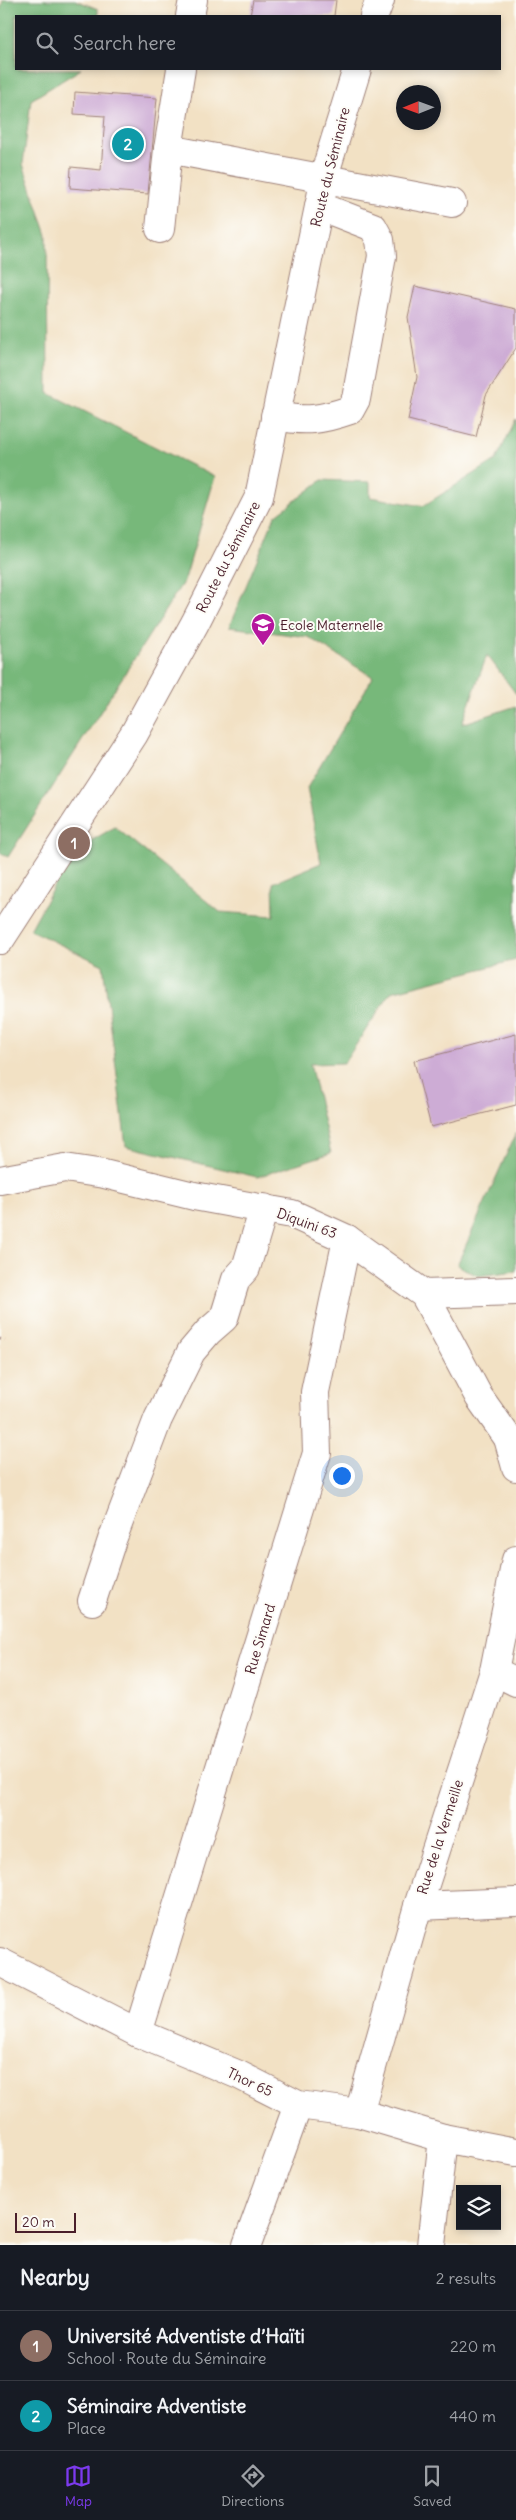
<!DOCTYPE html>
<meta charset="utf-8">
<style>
:root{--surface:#171b24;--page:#242831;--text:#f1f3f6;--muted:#9ea1a6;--line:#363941;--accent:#7c3aed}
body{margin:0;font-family:Delius,sans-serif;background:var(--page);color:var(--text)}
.controls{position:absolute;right:15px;bottom:15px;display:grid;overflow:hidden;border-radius:0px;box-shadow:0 2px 8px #0003}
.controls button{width:45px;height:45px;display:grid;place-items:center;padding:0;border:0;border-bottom:1px solid var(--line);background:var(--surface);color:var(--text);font:25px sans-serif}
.compass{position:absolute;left:396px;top:85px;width:45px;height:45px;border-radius:50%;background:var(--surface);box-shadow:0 2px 8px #0003;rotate:269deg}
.scale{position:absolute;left:15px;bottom:12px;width:61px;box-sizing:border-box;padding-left:5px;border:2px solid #4a1f2b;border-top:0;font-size:14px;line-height:18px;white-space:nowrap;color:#4a1f2b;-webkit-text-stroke:4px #fdfcf7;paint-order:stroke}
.you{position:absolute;left:341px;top:1475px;width:18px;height:18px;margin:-12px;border:4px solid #fff;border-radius:50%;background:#1a73e8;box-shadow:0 0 0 8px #1a73e833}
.badge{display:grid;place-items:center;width:32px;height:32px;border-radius:50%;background:var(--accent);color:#fff;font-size:16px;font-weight:700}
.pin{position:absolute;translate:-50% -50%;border:2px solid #fff;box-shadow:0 1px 5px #0006}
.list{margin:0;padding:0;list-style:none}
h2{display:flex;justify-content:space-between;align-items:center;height:65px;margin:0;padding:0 20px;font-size:21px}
h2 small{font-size:16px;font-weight:400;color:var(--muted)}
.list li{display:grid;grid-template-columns:32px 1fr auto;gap:15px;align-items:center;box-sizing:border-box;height:70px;padding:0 20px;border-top:1px solid var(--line)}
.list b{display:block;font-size:19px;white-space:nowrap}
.list p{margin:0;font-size:16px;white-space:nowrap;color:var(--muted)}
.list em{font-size:16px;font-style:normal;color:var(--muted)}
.icon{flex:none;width:28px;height:28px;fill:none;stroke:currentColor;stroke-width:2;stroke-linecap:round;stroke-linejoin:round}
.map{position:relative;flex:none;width:516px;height:2245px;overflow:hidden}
.search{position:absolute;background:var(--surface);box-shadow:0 2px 8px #0003;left:15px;right:15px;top:15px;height:55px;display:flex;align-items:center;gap:12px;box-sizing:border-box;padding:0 18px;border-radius:0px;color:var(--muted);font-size:19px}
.sheet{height:205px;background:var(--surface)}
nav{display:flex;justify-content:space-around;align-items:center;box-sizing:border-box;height:70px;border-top:1px solid var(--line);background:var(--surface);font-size:14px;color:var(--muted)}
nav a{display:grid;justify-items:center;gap:2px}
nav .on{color:var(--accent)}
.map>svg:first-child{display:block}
</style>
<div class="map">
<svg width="516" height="2245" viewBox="0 0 516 2245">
<rect width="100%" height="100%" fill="#fdfcf7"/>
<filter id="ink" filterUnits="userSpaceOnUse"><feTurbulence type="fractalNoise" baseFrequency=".02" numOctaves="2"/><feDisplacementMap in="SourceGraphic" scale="10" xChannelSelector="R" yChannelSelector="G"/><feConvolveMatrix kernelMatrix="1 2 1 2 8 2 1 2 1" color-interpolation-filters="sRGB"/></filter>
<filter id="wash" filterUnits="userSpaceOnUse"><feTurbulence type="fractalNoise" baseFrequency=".0096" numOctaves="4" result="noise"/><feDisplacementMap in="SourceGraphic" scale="20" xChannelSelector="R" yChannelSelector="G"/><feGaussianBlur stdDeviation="1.12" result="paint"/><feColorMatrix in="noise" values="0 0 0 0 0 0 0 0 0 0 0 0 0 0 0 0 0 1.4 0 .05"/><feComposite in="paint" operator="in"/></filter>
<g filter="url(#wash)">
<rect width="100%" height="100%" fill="#f2e1c4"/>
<g fill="#77b87a" stroke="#606c52">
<polygon points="3,0 75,0 98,9 98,16 16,16 16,69 81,69 31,100 23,164 47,235 48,393 215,477 185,579 8,857 0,853 0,12"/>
<polygon points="516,419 516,694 487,655 462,724 516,706 516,960 391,992 344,1063 310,1064 331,1153 257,1177 126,1146 103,965 30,930 73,851 115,827 220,912 274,916 273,883 321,863 307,788 373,677 308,637 229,627 275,516 322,480 370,482 370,497 423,506 496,460"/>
<polygon points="516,1133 516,1271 478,1276 457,1265"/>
</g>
<g id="blocks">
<g fill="#cdacd5">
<polygon points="253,0 336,0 334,16 250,16"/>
<polygon points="75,92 157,98 148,194 70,188 71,167 101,170 105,116 74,114"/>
<polygon points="415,286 516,309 516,348 486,395 476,437 408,420 417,377 408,317"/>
<polygon points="516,1034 516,1105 431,1127 414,1061"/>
</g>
</g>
</g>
<g filter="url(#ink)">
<use href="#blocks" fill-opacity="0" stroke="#9e8078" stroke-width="1"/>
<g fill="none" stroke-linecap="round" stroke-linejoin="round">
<g stroke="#9e8078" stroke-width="30">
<g id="minor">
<polyline points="190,16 193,0"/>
<polyline points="374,16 380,0"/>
<polyline points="168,149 452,203"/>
<polyline points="160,229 168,149 181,69"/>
<path d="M275 416C306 422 321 420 350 410L356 399 382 256 380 240 373 227 319 206"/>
<polyline points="0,940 134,734 195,623 259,497 328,163 357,69"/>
<polyline points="0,1180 65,1168 104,1174 194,1196 292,1214 347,1239 424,1294 479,1397 508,1438 516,1442"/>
<polyline points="424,1294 516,1291"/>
<polyline points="508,1438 516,1467"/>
<polyline points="92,1601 112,1540 158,1419 191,1352 208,1332 224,1318 236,1279 246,1268 264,1208"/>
<polyline points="494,1671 516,1682"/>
<polyline points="418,1906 516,1902"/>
<polyline points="0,1962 138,2033 239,2075 298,2105 359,2113 443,2138 516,2152"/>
<polyline points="138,2033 317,1453 315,1392 347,1239"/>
<polyline points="359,2113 418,1906 494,1671 516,1560"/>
<polyline points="247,2245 298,2105"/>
<polyline points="431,2245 443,2138"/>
</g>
</g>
<polyline stroke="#9e8078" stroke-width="3" stroke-dasharray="1 4" stroke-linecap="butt" points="0,1339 5,1340"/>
<use href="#minor" stroke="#fff" stroke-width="28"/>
</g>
</g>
<defs>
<g id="school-pin" transform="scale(1.25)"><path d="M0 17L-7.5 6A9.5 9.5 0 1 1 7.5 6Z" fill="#b5179e" stroke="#fdfcf7"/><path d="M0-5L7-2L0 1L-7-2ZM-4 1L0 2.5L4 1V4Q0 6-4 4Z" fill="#fff"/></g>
</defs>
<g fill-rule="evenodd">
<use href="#school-pin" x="263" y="625"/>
</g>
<g text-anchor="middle" stroke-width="4" stroke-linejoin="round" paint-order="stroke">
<g font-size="14" fill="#4a1f2b" stroke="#fdfcf7">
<text transform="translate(330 167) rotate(-76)" y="5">Route du Séminaire</text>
<text transform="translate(228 557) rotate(-63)" y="5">Route du Séminaire</text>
<text transform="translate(307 1223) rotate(20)" y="5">Diquini 63</text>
<text transform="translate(260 1639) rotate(-73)" y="5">Rue Simard</text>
<text transform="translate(440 1837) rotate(-72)" y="5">Rue de la Vermeille</text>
<text transform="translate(250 2082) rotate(25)" y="5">Thor 65</text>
</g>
<g font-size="14" fill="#4a1f2b" stroke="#fdfcf7" text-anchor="start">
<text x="280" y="630">Ecole Maternelle</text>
</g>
</g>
</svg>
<div class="controls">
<button><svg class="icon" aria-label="layers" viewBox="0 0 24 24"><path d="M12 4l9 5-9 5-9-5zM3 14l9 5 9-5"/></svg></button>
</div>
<svg class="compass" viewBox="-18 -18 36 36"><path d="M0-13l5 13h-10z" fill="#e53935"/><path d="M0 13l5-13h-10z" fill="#9ea1a6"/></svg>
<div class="scale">20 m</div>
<div class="you"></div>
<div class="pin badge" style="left:74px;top:843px;background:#8d6e63">1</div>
<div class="pin badge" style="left:128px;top:144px;background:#0f9aa8">2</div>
<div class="search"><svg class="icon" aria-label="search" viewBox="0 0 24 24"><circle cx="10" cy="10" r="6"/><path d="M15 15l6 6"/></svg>Search here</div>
</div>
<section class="sheet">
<h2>Nearby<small>2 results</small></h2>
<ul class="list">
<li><span class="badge" style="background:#8d6e63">1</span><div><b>Université Adventiste d’Haïti</b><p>School · Route du Séminaire</p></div><em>220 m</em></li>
<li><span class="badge" style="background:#0f9aa8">2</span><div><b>Séminaire Adventiste</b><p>Place</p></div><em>440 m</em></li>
</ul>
</section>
<nav>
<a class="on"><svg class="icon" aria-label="map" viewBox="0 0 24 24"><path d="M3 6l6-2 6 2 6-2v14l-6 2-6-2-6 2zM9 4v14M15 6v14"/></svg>Map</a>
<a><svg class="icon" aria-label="directions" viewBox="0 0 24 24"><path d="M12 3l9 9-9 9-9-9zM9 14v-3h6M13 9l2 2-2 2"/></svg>Directions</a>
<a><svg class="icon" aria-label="saved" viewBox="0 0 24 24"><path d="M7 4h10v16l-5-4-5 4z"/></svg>Saved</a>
</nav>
